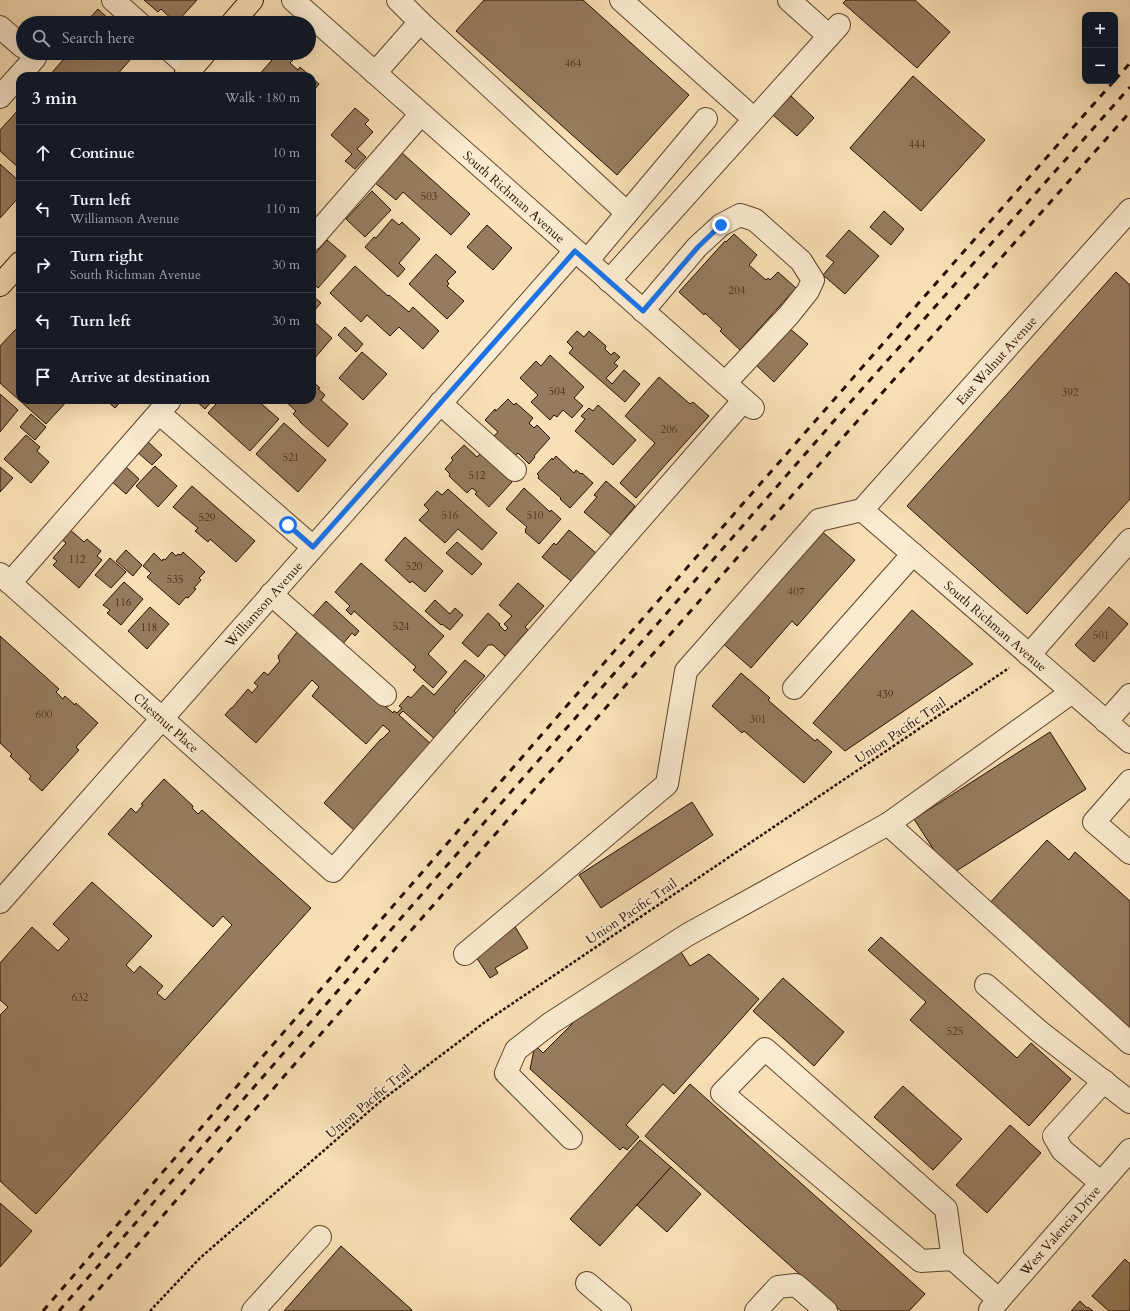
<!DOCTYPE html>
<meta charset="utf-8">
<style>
:root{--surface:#171b24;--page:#242831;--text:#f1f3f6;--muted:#9ea1a6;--line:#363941}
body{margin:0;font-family:Cardo,serif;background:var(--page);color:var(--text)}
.controls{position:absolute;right:12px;top:12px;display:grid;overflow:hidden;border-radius:8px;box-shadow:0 4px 16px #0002}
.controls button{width:36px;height:36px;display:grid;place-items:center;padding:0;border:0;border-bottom:1px solid var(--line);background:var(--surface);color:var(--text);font:20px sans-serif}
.stop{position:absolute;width:12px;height:12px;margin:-9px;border:3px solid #1a73e8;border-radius:50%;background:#fff}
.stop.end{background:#1a73e8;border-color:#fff;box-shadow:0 1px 4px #0008}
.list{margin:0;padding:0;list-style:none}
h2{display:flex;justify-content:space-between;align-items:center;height:52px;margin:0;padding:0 16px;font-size:17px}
h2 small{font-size:13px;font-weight:400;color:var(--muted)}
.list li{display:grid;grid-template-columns:26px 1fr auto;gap:12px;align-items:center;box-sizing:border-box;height:56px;padding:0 16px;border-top:1px solid var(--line)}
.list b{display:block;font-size:15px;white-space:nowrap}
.list p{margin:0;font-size:13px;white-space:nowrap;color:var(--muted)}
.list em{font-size:13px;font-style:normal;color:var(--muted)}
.icon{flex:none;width:22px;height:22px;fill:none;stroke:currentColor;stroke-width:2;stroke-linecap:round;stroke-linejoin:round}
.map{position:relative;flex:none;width:1130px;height:1311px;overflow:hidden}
.search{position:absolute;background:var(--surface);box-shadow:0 4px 16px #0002;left:16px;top:16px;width:300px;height:44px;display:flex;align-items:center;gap:10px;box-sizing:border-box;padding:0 14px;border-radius:22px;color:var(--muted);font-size:15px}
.panel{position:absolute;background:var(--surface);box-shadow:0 4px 16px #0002;left:16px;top:72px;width:300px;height:332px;border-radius:12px}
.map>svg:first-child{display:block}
</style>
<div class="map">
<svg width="1130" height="1311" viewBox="0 0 1130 1311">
<rect width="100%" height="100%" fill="#f8dfb5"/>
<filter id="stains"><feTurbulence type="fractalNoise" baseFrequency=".005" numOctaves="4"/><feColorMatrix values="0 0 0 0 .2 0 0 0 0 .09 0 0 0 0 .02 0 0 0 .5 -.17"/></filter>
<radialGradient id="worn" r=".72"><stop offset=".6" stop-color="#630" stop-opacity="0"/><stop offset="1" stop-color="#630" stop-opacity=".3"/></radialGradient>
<g fill="#957c5e" stroke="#291000">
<polygon points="144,0 197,0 176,23 161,9 158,12"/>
<polygon points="484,0 583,0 689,95 617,175 456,31"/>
<polygon points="846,0 915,0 950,32 917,68 843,3"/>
<polygon points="98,9 113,23 85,23"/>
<polygon points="69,53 136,53 116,76 49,76"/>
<polygon points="278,53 284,53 293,60 290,63 298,70 300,67 310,76 258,76"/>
<polygon points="913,76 985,140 921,211 850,148"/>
<polygon points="312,78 319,84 312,93"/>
<polygon points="791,96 814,118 797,136 773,115"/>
<polygon points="20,108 20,169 0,151 0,130"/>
<polygon points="355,108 369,120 365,124 373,132 357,149 366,157 355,169 345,161 352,154 331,135"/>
<polygon points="401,152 470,214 451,235 403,192 396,200 374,182"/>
<polygon points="0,164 20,182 20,196 0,218"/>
<polygon points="372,191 391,210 365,237 346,219"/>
<polygon points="884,211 904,229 891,245 870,227"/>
<polygon points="392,219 399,225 402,222 420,239 399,263 405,269 398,277 365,247 374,237 376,238"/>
<polygon points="487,225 512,248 493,270 467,247"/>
<polygon points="849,230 879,256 845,294 823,275 834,262 826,256"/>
<polygon points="734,234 757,255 749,265 766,280 768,278 770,280 778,272 796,288 740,350 720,331 722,329 705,313 704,315 679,292 725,241 726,242"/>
<polygon points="327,240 346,256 318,288 312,282 312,257"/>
<polygon points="436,254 456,272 447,281 449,284 447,286 464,301 447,319 409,284"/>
<polygon points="355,266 388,296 389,295 409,312 413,307 439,331 423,349 399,327 390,336 367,315 361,322 330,293"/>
<polygon points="1116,272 1130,285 1130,499 1027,614 907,506"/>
<polygon points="312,295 321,303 312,313"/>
<polygon points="312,320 332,338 313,360 312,359"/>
<polygon points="345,327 363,344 356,352 338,335"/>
<polygon points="789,328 808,344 774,382 756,365"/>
<polygon points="16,329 20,332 20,400 68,400 46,424 0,383 0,346"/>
<polygon points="577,331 584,337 589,331 606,346 605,349 611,355 614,352 620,357 614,363 618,366 606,378 612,384 624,370 640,384 625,402 569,353 573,348 567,342"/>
<polygon points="362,352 387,374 363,400 339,378"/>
<polygon points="550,355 584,387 574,398 583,406 572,418 563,410 557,417 554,415 550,420 531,402 538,395 520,378 536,361 541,366"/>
<polygon points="659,377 690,404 693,402 709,416 636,498 620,483 655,443 625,416"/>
<polygon points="312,381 320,388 318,389 325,395 321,400 348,424 328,447 300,422 300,421 293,414 296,411 284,400 312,400"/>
<polygon points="0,394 18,410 0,432"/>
<polygon points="508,399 514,405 516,403 533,418 529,423 534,428 537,425 550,438 534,456 535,457 529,464 518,453 514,457 493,437 498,432 485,420 495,409 496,411"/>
<polygon points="106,400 122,400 115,408"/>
<polygon points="195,400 257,400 279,419 250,451 208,413 216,404 212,401 205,409"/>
<polygon points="598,405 636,440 613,465 575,431 585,419 581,416 589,408 593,411"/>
<polygon points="31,414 46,427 35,440 20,427"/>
<polygon points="284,423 326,460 298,492 256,454"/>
<polygon points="26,435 40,447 37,451 49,462 31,483 4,459"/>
<polygon points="146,440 162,455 152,465 136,451"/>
<polygon points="464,445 477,457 484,450 500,471 512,482 489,507 475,494 477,492 472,488 467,493 449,476 450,474 445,469 453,460 451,458"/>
<polygon points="556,456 574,473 576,470 581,474 582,473 593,483 570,508 560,499 561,498 538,478 539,476 537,474 552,458 553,460"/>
<polygon points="124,465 139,479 126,494 110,480"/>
<polygon points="155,466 177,486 158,507 136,486"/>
<polygon points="0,467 13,478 0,492"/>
<polygon points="606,481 635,506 611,535 584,512 597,497 594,495"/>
<polygon points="192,486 255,541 236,562 210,539 208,542 195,531 198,528 173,507"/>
<polygon points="524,488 550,512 551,510 561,519 539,544 525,532 526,531 525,530 527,527 506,509"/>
<polygon points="448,489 497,533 482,550 458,529 445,543 419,520 429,510 424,505 437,491 442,495"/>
<polygon points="68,528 84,542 87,539 101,551 97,556 102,560 79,588 53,565 57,561 53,558 66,543 60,538"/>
<polygon points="819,529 855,560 797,626 792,621 751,668 720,641"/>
<polygon points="569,530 596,553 571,581 542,557 554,543 556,545"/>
<polygon points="405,537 443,571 425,592 412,581 410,583 385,560"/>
<polygon points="457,542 482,564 472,575 446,553"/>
<polygon points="126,550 142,565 133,576 116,561"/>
<polygon points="172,552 176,556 178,554 181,555 183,552 205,572 199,578 201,580 194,588 196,589 188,598 186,597 179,605 147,577 151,573 143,566 154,553 162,561 163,559 165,560"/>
<polygon points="110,558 126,572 111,588 95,575"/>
<polygon points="361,563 444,636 428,654 447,672 433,688 413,670 416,667 354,611 351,615 346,610 350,606 335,592"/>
<polygon points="124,582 143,599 121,625 107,613 110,610 103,605"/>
<polygon points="518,583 544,606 525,627 528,630 516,643 518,645 513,651 511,650 505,656 493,645 488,645 478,657 462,643 488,613 500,624 499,625 505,631 508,628 504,624 512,616 499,605"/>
<polygon points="435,600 450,614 455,608 463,615 450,630 442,624 441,625 425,611"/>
<polygon points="326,601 359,631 355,636 352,633 342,645 311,618"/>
<polygon points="150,607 169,624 147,649 128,631"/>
<polygon points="1109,607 1128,624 1094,662 1075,645"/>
<polygon points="912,610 973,664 845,751 813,723"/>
<polygon points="298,631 393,713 394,711 397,713 402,708 399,706 408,696 411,698 423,685 434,695 465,660 485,676 454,711 458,715 436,740 403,711 399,715 432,745 355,831 324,803 381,739 382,739 390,731 383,725 366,744 312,696 319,687 312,680 256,743 225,715 231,708 232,708 248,689 252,693 258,686 254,683 264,672 268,675 280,661 278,658 279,657 278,656"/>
<polygon points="0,636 59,689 56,692 63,699 65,696 75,705 76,703 98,723 76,747 79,750 42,791 29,779 31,776 10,756 12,754 0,743"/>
<polygon points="741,673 770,698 768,700 815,741 817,739 832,752 804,783 744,731 742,733 712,706"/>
<polygon points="1050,732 1086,789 950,875 914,819"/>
<polygon points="164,779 193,806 192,808 198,814 202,810 311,908 36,1214 0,1181 0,1015 8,1007 0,1000 0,963 32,927 58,951 69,939 53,924 92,882 152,936 126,965 134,973 140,966 163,986 157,993 165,1000 232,925 223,916 213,927 108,834 131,808 136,813 143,805 141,804"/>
<polygon points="692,802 713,835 601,908 579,875"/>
<polygon points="1047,840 1069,860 1075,852 1130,901 1130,1034 987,906"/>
<polygon points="514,925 528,948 495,968 498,973 490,978 476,957"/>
<polygon points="881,937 1017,1058 1031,1043 1071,1079 1029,1126 910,1020 926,1002 868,950"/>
<polygon points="679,949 690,966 709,954 759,999 674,1094 663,1084 626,1125 639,1137 627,1150 623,1147 620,1150 530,1069 535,1045 543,1053 582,1014"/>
<polygon points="783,978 844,1032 814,1066 753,1011"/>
<polygon points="690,1084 925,1294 909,1311 841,1311 645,1136"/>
<polygon points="903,1086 962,1139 933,1170 874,1117"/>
<polygon points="1010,1125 1041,1153 987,1213 956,1185"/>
<polygon points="640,1140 671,1167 600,1246 570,1219"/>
<polygon points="671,1167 701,1194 667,1232 637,1205"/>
<polygon points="0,1203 32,1231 0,1267"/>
<polygon points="341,1246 412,1310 411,1311 284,1311"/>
<polygon points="1125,1259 1130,1264 1130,1311 1109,1311 1092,1296"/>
<polygon points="1080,1301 1087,1308 1088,1307 1093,1311 1071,1311"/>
</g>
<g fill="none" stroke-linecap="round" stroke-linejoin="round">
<g stroke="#5d442d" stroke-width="24">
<g id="minor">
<polyline points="113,0 139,23"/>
<path id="s1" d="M293 0 753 408"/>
<polyline points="621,0 754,119"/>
<polyline points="789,0 829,36"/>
<polyline points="420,22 627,213"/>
<polyline points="0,27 23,47"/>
<polyline points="173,53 191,69"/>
<polyline points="375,73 420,22 398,0"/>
<polyline points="0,97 35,58 30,53"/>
<polyline points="312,239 421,114"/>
<polyline points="587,261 706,119"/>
<polyline points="609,281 839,25"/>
<polyline points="643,311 697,247 721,225 740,215 755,220 801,261 813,280 808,291 788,316 725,383"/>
<polyline points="440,403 515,470"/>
<polyline points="159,413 313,547"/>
<path id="s2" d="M862 510 1130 210"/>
<path id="s3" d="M862 510 1130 742"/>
<path id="s4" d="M0 574 333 871 744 400"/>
<polyline points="10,583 170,400"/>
<polyline points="271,594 385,695"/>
<polyline points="1029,655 1130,540"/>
<polyline points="794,688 913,554"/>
<polyline points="1106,722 1130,695"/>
<polyline points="1130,781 1094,822 1130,853"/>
<polyline points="888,824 1130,1043"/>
<path id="s5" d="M0 902 575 251"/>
<polyline points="465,954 667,784 686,671 819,520 862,510"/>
<polyline points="986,985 1040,1032 1130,1102"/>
<polyline points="571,1138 506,1073 516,1050 551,1023 687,935 888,824 1072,692"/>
<polyline points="1101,1183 1062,1150 1054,1136 1104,1081"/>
<polyline points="953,1259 946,1209 765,1049 722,1093 921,1261 953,1259 999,1300"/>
<polyline points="587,1283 620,1311"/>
<path id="s6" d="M990 1310 1130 1150"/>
<polyline points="253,1311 320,1237"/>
<polyline points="756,1311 778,1287 796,1285 826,1311"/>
</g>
</g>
<g stroke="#291000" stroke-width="24">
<g id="major">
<polyline points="232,23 252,0"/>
<polyline points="185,76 205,53"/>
<polyline points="0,285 20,263"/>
</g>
</g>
<polyline stroke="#291000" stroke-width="2.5" stroke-dasharray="3 2" stroke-linecap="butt" points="150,1311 200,1258 382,1100 485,1022 1009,668"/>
<use href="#minor" stroke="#faeacf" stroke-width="22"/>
<use href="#major" stroke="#f8dfb5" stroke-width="22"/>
<g stroke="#291000" stroke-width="3" stroke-dasharray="7 7" stroke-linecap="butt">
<polyline points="1115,80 1130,63"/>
<path d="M43 1311C398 899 754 489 1114 81"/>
<polyline points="59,1311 847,406 1130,87"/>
<path d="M80 1311C428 910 778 510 1130 112"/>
</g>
</g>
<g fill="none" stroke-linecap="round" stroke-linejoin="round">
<polyline stroke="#1a73e8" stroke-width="5" points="288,525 313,547 575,251 643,311 698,247 721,225"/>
</g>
<g text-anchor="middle" stroke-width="3" stroke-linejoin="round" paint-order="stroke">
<g font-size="11" fill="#442b18">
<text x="573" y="67">464</text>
<text x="917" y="148">444</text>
<text x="429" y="200">503</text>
<text x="737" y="294">204</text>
<text x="557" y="395">504</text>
<text x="1070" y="396">392</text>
<text x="669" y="433">206</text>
<text x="291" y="461">521</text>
<text x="477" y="479">512</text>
<text x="450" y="519">516</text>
<text x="535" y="519">510</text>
<text x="207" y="521">529</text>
<text x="77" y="563">112</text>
<text x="414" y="570">520</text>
<text x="175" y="583">535</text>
<text x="796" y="595">407</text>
<text x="123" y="606">116</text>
<text x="401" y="630">524</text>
<text x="149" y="631">118</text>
<text x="1101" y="639">501</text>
<text x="885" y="698">439</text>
<text x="44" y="718">600</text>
<text x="758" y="723">301</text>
<text x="80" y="1001">632</text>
<text x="955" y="1035">525</text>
</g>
<g font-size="13" fill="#291000" stroke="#faeacf">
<text dy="5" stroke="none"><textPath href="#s1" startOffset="296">South Richman Avenue</textPath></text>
<text dy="5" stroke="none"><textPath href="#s2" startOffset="201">East Walnut Avenue</textPath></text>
<text dy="5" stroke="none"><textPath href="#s5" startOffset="398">Williamson Avenue</textPath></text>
<text dy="5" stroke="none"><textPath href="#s3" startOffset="177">South Richman Avenue</textPath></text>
<text dy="5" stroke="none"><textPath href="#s4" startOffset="223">Chestnut Place</textPath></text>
<text transform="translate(900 730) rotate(-34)" y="5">Union Pacific Trail</text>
<text transform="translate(631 911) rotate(-34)" y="5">Union Pacific Trail</text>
<text transform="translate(368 1101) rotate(-40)" y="5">Union Pacific Trail</text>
<text dy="5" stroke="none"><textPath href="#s6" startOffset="106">West Valencia Drive</textPath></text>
</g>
</g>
<rect width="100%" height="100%" filter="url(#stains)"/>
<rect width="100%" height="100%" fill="url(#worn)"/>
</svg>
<div class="controls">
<button>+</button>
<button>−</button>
</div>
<div class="stop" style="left:288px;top:525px"></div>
<div class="stop end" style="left:721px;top:225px"></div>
<div class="search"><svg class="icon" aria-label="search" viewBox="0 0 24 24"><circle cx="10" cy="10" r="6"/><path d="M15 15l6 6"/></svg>Search here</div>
<section class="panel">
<h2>3 min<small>Walk · 180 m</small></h2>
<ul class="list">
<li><svg class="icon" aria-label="ahead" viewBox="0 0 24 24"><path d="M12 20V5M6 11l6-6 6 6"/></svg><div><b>Continue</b></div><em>10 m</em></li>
<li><svg class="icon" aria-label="left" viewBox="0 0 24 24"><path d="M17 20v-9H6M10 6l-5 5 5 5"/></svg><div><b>Turn left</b><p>Williamson Avenue</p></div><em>110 m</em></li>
<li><svg class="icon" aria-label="right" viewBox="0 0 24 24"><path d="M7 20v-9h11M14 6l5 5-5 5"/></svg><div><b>Turn right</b><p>South Richman Avenue</p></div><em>30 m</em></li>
<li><svg class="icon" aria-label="left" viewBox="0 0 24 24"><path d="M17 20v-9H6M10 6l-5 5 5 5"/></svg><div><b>Turn left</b></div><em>30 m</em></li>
<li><svg class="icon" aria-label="arrive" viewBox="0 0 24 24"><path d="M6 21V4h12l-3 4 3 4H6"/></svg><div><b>Arrive at destination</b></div></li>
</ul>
</section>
</div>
